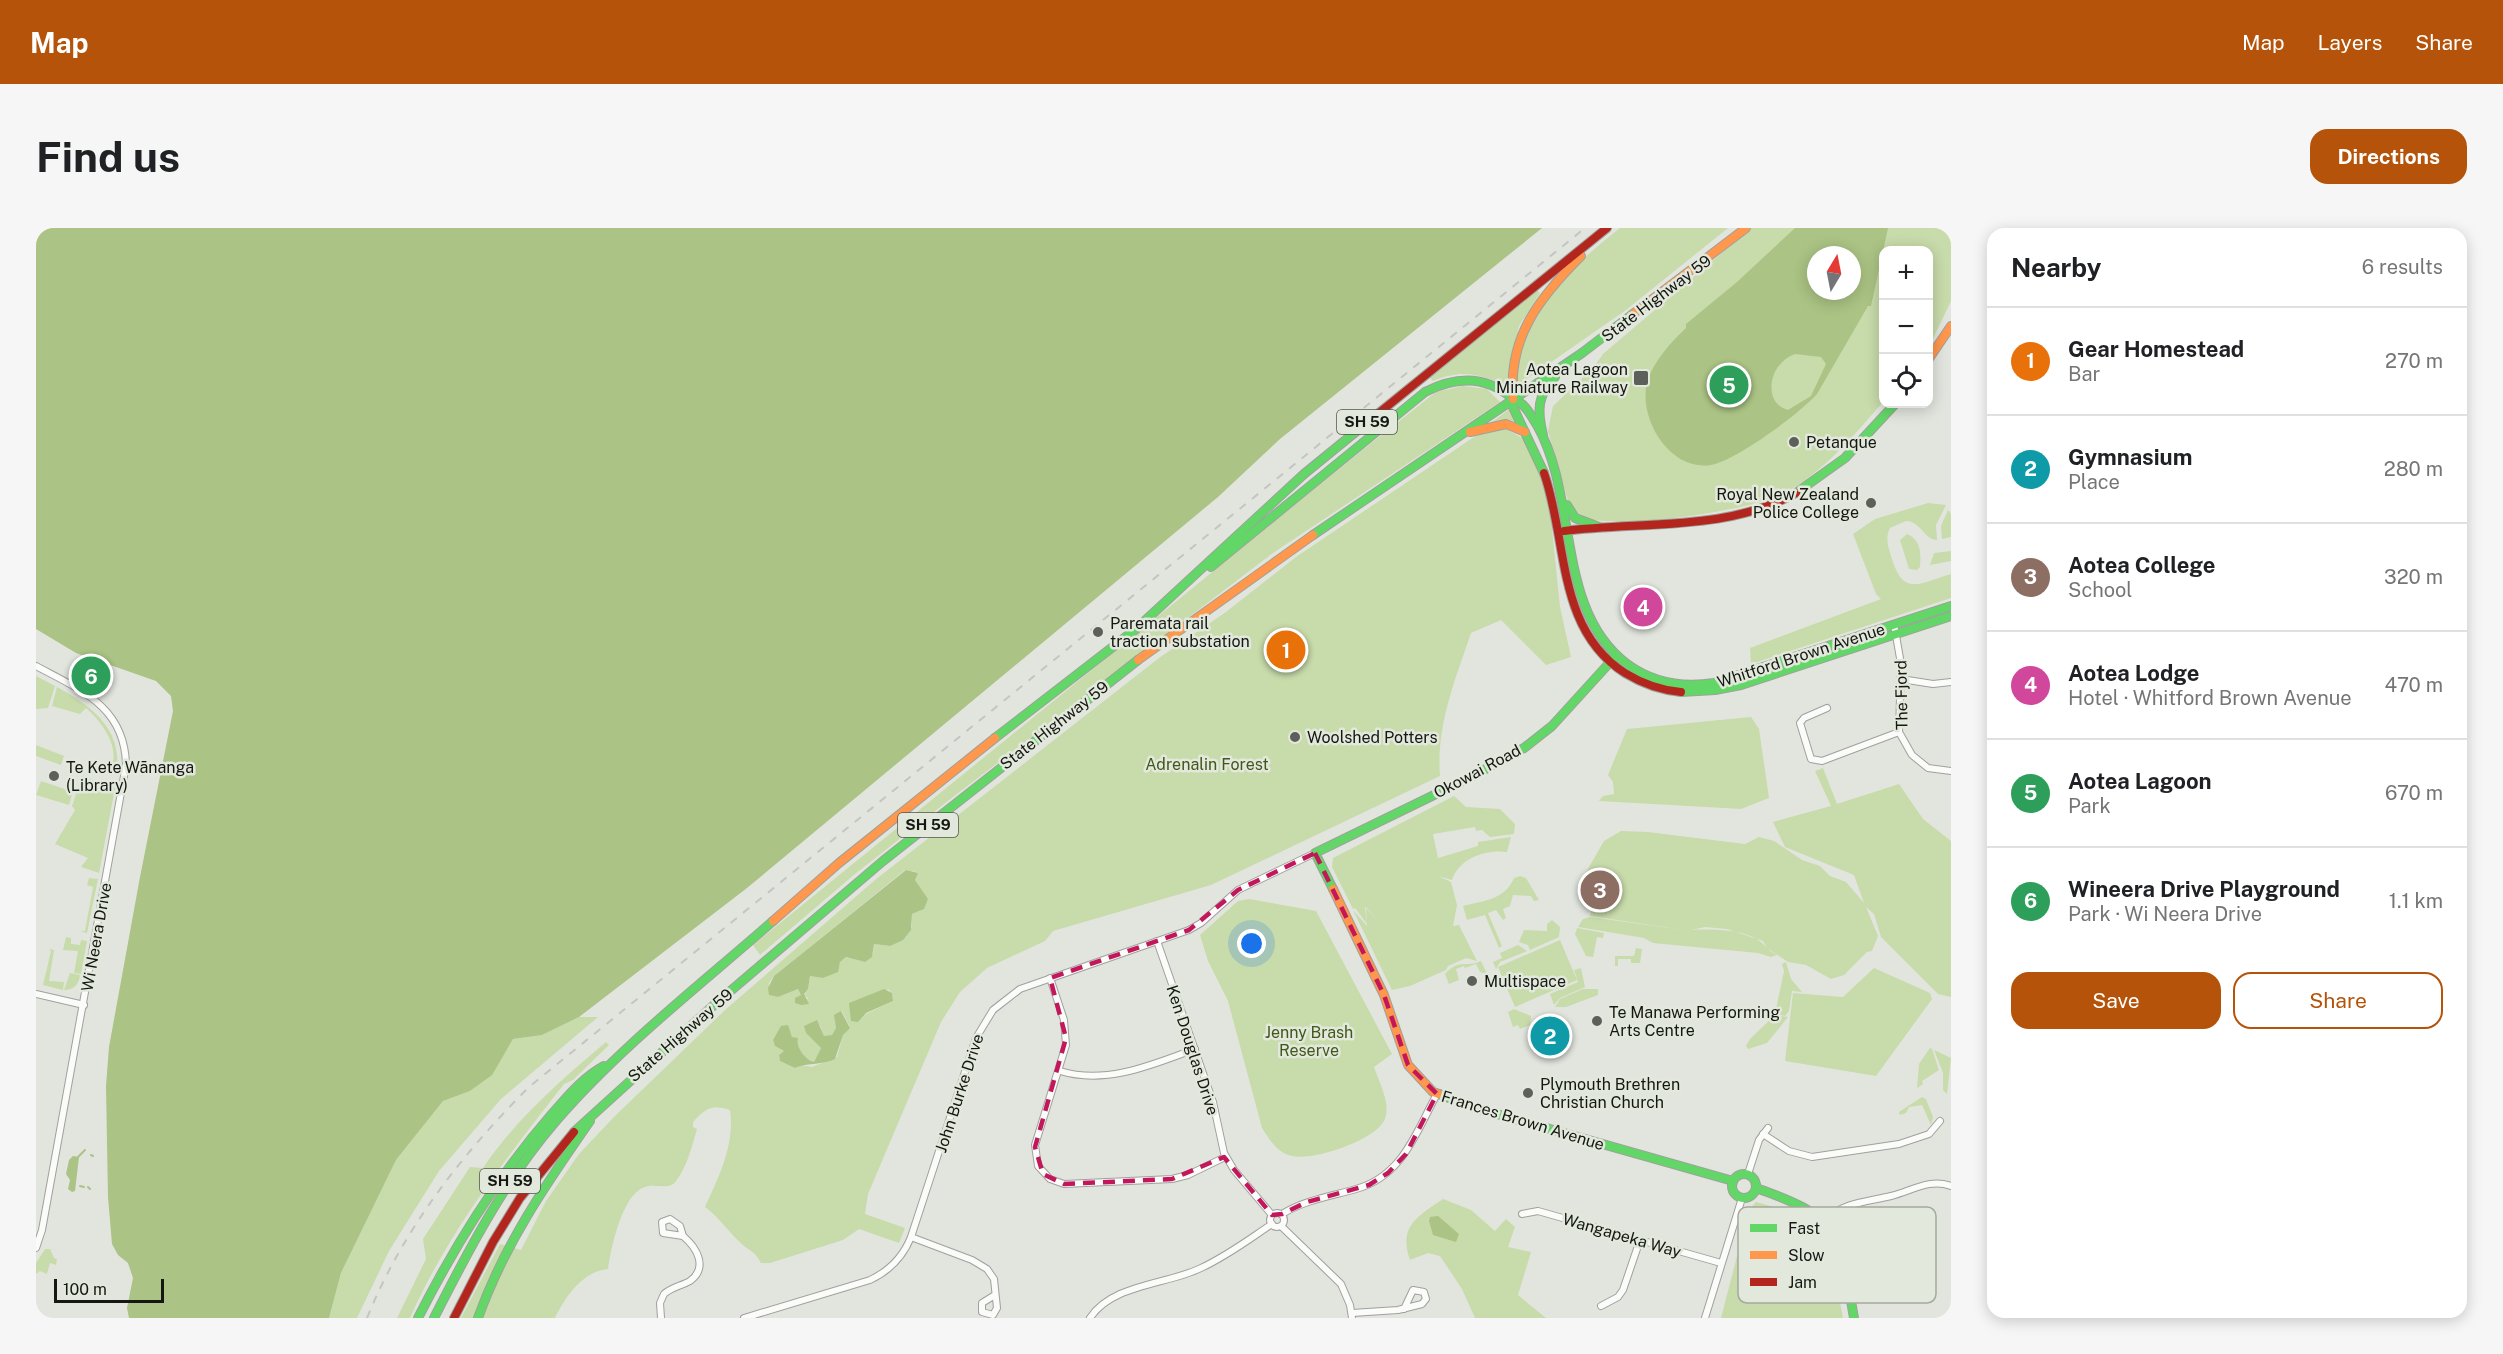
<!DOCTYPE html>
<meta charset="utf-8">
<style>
:root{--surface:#fff;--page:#f6f6f6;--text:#202124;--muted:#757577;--line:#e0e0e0;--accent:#b45309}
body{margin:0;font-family:"Public Sans",sans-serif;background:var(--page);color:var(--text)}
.controls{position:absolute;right:18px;top:18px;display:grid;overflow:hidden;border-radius:12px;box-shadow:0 3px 15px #0003}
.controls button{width:54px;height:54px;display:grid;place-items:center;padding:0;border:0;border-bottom:2px solid var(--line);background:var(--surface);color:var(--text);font:30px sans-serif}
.compass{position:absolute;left:1771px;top:18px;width:54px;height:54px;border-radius:50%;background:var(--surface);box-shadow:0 3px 15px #0003;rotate:10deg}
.scale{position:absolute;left:18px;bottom:15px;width:110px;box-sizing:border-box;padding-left:6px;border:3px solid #151713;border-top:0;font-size:16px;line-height:21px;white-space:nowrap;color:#151713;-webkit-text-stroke:4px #e2e8db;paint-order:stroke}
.you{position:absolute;left:1216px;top:716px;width:21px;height:21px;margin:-15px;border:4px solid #fff;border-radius:50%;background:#1a73e8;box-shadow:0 0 0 9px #1a73e833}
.badge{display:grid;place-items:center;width:39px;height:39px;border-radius:50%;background:var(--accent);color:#fff;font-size:20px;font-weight:700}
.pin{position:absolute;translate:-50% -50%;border:3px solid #fff;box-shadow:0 2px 6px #0006}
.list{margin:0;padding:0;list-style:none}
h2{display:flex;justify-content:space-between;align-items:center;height:78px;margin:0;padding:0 24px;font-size:26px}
h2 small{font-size:20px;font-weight:400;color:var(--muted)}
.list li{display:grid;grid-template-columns:39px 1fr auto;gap:18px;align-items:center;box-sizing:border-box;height:108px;padding:0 24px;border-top:2px solid var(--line)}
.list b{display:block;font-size:22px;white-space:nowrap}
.list p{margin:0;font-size:20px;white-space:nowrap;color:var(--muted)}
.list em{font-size:20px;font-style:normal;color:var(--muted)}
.actions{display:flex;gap:12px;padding:18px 24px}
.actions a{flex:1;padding:14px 0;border:2px solid var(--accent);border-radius:18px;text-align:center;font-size:21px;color:var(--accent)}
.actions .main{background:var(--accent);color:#fff}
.icon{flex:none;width:33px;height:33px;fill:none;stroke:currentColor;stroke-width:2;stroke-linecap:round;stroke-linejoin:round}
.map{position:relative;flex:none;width:1915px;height:1090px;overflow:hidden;border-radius:18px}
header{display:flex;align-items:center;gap:36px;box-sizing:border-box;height:84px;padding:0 30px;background:var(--accent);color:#fff}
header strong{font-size:28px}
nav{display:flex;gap:33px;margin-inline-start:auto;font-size:21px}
.intro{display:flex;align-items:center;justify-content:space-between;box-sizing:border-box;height:144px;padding:0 36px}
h1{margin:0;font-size:42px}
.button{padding:15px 27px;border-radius:18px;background:var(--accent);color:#fff;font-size:21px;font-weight:700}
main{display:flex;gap:36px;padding:0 36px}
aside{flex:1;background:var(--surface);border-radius:18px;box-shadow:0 3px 15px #0003}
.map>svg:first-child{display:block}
</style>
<header>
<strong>Map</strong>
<nav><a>Map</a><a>Layers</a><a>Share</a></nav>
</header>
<div class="intro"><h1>Find us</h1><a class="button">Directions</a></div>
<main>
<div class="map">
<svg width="1915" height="1090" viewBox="0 0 1915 1090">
<rect width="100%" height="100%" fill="#e2e5de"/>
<g fill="#c8dbaa" fill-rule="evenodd">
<path d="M1584 0H1692L1590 82 1481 158C1474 93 1538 36 1584 0Z"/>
<path d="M1715 0H1915V73L1893 119 1892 22H1848L1847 174C1819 206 1791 240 1754 262 1717 284 1582 302 1542 289L1532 273 1512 203 1517 178 1557 140 1567 126ZM1780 27H1816V63H1780Z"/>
<path d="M1500 61 1504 65 1483 98 1470 157C1441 146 1427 141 1397 153L1393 149Z"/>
<polygon points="1427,158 1451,161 1464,174 1237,325 917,569 819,646 724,727 717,717 1324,224 1400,164"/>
<polygon points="1475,180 1485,197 1453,196"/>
<path d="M1468 200 1488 211 1505 247 1515 291 1524 379 1535 429 1510 437 1465 392 1435 405C1419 452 1400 498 1404 548L1175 657 1017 703 1009 713 951 740 924 764 905 794 832 966 829 986 869 1000 863 1015 823 1001 807 1012 734 1035H725C720 1025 716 1024 708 1018 694 1006 684 990 669 979 683 949 699 916 694 882 676 876 670 880 657 894V899L661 901C656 918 651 939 640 953 633 963 619 955 609 959 586 966 575 1020 572 1041 547 1043 529 1069 519 1090H425L464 1016 485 1022 510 973 543 926 578 889 689 782 839 652 1123 430 1190 384 1260 329 1441 207ZM869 642 881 644 879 652 892 672 884 683 876 686V699L852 718 838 716 837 726 829 734 810 729 804 734 801 744 787 750 774 748 772 761 768 767 773 771 761 770 765 767 762 761 742 769 733 767V755L738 748ZM852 761 856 765 857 773 830 786 822 794ZM806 783 814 799 807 807 801 829 776 839 766 837 759 840 744 833 743 827 748 823 739 818 737 812 744 801H753C757 812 766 831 778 834L785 820 770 805 769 797H784L788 808 796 807 800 800 799 790Z"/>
<path d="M1892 275 1910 277 1900 297 1901 312C1887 311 1886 294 1870 293L1854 300C1849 310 1852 318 1855 328 1867 369 1882 356 1915 346V370L1715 436 1714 420 1845 371 1840 366 1817 306 1839 291Z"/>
<polygon points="1912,282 1915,286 1915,309 1906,311 1905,298"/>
<path d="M1871 306C1885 312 1885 325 1884 339L1881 342 1873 341 1864 312Z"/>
<polygon points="1915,323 1915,333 1894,337 1898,325"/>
<polygon points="0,448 19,458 12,480 0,481"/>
<path d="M21 459C54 477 86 500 81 543L75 541C75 538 76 536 77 533 81 514 63 491 50 480L44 486 16 478Z"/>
<polygon points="1715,489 1723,501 1733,570 1705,581 1563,573 1567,568 1578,566 1577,554 1572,547 1591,501"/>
<polygon points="0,517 28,528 25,537 0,528"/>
<path d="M1787 540 1801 576 1863 556 1887 591 1915 613V769L1902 766 1845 709 1838 686 1830 679 1842 708 1836 723 1831 724 1808 747 1795 751 1770 737 1752 734 1731 720 1727 713 1691 701 1669 699 1655 702C1674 701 1711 701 1726 715 1732 720 1734 724 1741 727L1735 729 1722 725 1617 715 1608 710 1542 699 1547 691 1554 689 1655 703 1554 688 1556 677 1541 660 1568 613 1585 603 1612 604 1709 616 1723 609 1738 613 1766 632 1784 638 1794 648 1810 654 1828 675 1818 647 1749 619 1737 594 1795 578 1779 543Z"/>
<polygon points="46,548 79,560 63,645 45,639 52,630 19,616 39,582 36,578"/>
<polygon points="5,553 37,564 33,577 0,567"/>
<path d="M1418 568 1430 579 1464 581 1479 596 1478 606 1454 609 1446 602 1440 603 1439 599 1397 606 1402 630 1442 618V614L1475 609 1471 624C1450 621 1423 630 1416 652L1402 648 1415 654 1421 677 1417 698 1423 697 1441 733 1430 730 1412 738 1410 742 1374 758 1356 762 1317 682 1331 698 1330 680 1345 696 1330 679 1329 680 1331 696 1319 680 1317 681 1296 639 1297 630Z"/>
<path d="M1484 648 1490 650 1503 672 1498 673 1495 668 1477 667 1474 678 1467 681 1470 690 1467 692 1460 682 1452 685 1466 718 1463 720 1449 687 1431 692 1427 678C1446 673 1469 672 1478 650Z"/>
<polygon points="53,650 62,651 51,705 44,703 49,703 57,659 51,657"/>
<path d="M1213 671 1280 683 1356 826 1338 839C1343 854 1356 877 1348 893 1337 913 1277 933 1256 928 1241 925 1233 911 1226 900L1192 773 1172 733 1164 707 1202 673Z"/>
<polygon points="1516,692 1524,699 1523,709 1494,722 1492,717 1483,714 1488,702 1511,703 1511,696"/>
<polygon points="1541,700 1568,705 1567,710 1561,709 1557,729 1550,728 1539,706"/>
<polygon points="30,709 35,710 35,716 44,717 45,712 51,713 45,746 38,745 42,723 27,722"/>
<polygon points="1524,712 1541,752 1479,779 1462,739"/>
<polygon points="1482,717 1491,723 1464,734 1460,741 1457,734 1466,730 1464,725"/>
<polygon points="1600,720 1606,721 1604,735 1595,735 1595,731 1582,731 1582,738 1579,738 1579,728 1598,728"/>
<polygon points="13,721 18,722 13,753 28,754 27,762 7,757 15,723"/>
<path d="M1445 733 1451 746 1444 744 1440 736 1429 740 1428 738 1420 741 1423 752 1413 756 1409 746C1423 730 1431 740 1445 733Z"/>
<polygon points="1750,734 1755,751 1766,764 1756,763 1753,783 1749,788 1739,786 1748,743 1746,736"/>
<polygon points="1545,740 1549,759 1524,770 1518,777 1514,766 1542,754 1538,742"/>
<polygon points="1838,740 1894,765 1896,771 1840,848 1749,833 1757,765 1807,769"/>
<path d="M34 745 44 747C43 756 38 762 28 762Z"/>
<polygon points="1547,761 1562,761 1562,767 1530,779 1519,779 1524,771"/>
<polygon points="1478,781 1495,788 1494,797 1484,801 1482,797 1477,799 1472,784"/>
<polygon points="1739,787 1752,789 1731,815 1712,821 1710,818 1714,811"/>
<polygon points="543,789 562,789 465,871 403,943 353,1023 321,1090 293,1090 305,1045 360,932 407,873 434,863 455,847 477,811 506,807"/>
<path d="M570 814 573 817 537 852 528 856C471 929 412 1004 374 1090H361L390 1031 387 1011 434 939 447 940C480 891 526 851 570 814Z"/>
<polygon points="1894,820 1915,830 1911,866 1907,862 1907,845 1898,822 1896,821 1903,842 1886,853 1887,856 1881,860 1883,836"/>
<polygon points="1886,869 1890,871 1897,889 1895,897 1886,877 1873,879 1870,885 1864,887 1863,884"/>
<path d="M1407 971 1435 982 1459 1003 1470 991 1479 999 1472 1019 1495 1024 1482 1067 1510 1090H1439L1426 1061 1404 1028 1392 1025 1374 1032C1362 998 1382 988 1407 971Z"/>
<path d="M1720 974C1798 994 1793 1019 1807 1090H1685L1713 982Z"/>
<polygon points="9,1021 14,1021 18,1030 21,1031 20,1037 14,1035 11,1046 4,1043 0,1046 0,1035"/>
</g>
<g fill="#abc384" fill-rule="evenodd">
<polygon points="0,0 1506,0 1244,211 1182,269 711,660 543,789 506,807 477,811 456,847 434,863 407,873 360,932 305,1045 293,1090 93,1090 91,1080 97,1050 92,1035 82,1027 76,1016 72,969 70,858 73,819 104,649 137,483 135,468 120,453 40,425 0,401"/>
<path d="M1759 0H1852L1835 78H1832L1781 166C1763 186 1701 232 1675 237 1633 244 1600 188 1612 151 1619 132 1635 114 1650 100V96L1701 54ZM1780 27H1816V63H1780ZM1759 126 1785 129 1790 136 1775 168 1752 182C1727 176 1731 136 1759 126Z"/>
<polygon points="870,642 882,645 879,652 892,671 888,681 876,686 875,702 867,712 854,718 838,716 836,729 829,734 810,729 804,734 802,744 787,750 774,748 772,761 768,766 773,776 765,777 759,775 759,770 765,767 762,761 742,769 733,767 732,760 738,748"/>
<polygon points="848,761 856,765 857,773 830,785 822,794 815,793 813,775"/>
<path d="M805 783 814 800 807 807 799 831C786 837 768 835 759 840L744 833 743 827 748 823 739 818 737 812 745 798 752 797 756 809 762 810C759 818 769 832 778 834L785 820 770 805 768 798 781 792 788 808 796 807 800 800 798 787Z"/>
<polygon points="37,928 43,929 39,963 36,964 32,961 34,952 30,946 33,932"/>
<polygon points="1402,988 1423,1006 1420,1014 1397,1007 1393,993 1394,989"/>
</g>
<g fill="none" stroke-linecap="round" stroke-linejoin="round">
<g stroke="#abc384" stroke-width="2">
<polyline points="55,927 57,928"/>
<polyline points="42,929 49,922"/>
<polyline points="44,958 48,959"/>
<polyline points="52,959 54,961"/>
</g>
<g stroke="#9fa19c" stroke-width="8">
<g id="street">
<polyline points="1858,396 1865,436 1863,504 1876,527 1892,540 1915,543"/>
<path d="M0 438C45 462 89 479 90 537L6 1002 0 1020"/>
<polyline points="1865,451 1897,456 1915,454"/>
<polyline points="1791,480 1768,490 1764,495 1775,531 1786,533 1863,504"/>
<polyline points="1121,713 1177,874 1188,925 1198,942 1236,987"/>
<polyline points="1014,750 1028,792 1030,817 999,917 1002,938 1014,951 1028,956 1136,951 1152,947 1189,929"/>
<polyline points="0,766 48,777"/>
<path d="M1024 843C1070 857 1116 837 1159 821"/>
<polyline points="1727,906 1753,923 1776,929 1863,916 1893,906 1904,893"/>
<polyline points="1712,946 1723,912 1732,900"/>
<circle cx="1241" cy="992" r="7"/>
<path d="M1246 986C1269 972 1295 968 1320 961 1367 948 1380 904 1401 866"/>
<polyline points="1486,986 1502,983 1685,1035"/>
<polygon points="634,991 644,998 647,1008 627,1005 626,994"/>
<path d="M1789 991C1810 974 1830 974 1855 968 1876 963 1893 950 1915 958"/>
<polyline points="1245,998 1305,1056 1314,1077 1316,1090"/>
<polyline points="875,1009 936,1032 951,1041 958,1051 961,1080 957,1087 946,1084 946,1075 959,1067"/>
<polyline points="1814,1065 1831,1061 1842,1039 1885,1002"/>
<polyline points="1565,1078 1582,1069 1587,1062 1604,1012"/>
<polyline points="1316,1085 1362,1082 1386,1076 1390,1071 1388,1064 1377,1062 1368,1081"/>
<path d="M625 1090 624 1075 628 1066C636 1059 645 1058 654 1053 673 1039 660 1019 647 1008"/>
<path d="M708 1090 834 1052C853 1043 867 1029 875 1009L940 810 957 782 984 761 1153 702 1165 695 1202 662 1279 625"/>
<path d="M1054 1090C1076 1056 1130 1057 1165 1040 1191 1028 1212 1012 1236 996"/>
<polyline points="1669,1090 1706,970"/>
</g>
</g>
<g stroke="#9fa19c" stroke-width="10">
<g id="fast">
<path d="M1507 207C1501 183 1501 167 1519 149"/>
<path d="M1508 245 1477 179V171C1489 175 1494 186 1501 197 1543 271 1519 382 1591 436 1617 455 1646 460 1678 455L1915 378"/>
<polyline points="1760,265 1809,230 1859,176"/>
<polyline points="1531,277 1539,290 1563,299"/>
<polyline points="1277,307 1546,125 1597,86"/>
<path d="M1175 339 1389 164C1420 148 1450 147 1477 171"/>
<polyline points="1645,464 1679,462 1705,457 1915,388"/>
<polyline points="959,510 1100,401 1268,246 1333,193"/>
<polyline points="1297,661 1279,625 1433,550 1488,520 1516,498 1577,431"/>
<polyline points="1403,866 1436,879 1697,953"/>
<polyline points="538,904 678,777 847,633 1102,432"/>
<circle cx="1708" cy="958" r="12"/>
<path d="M1720 960C1807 990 1803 1005 1818 1090"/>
<path d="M382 1090C419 1017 461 949 515 887 531 869 546 850 568 838"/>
<path d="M398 1090C433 1021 469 952 520 893 584 819 663 758 737 693"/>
<path d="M442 1090C468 1017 510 956 554 893"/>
</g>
</g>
<g stroke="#9fa19c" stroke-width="10">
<g id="slow">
<polyline points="1597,86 1710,0"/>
<polyline points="1892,132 1915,98"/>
<path d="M1477 171C1472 109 1503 70 1545 28"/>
<polyline points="1434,204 1470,196 1489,204"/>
<polyline points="1102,432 1277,307"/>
<polyline points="1297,661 1348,767 1372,837 1397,864 1403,866"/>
<polyline points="737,693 803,635 959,510"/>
</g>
</g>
<g stroke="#9fa19c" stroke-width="10">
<g id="jam">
<polyline points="1333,193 1571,0"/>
<path d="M1508 245C1532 313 1520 401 1589 445 1607 456 1624 462 1645 464"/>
<path d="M1528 303C1605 293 1690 304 1760 265"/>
<polyline points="418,1090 457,1014 484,970 538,904"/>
</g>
</g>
<use href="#street" stroke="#fbfbfa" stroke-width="6"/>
<use href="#fast" stroke="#63d668" stroke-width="8"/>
<use href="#slow" stroke="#ff974d" stroke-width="8"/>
<use href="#jam" stroke="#b3261e" stroke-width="8"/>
<path stroke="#c4c5c3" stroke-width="2" stroke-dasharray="8 8" stroke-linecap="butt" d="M331 1090C367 1001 426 926 493 859L1549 0"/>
</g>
<path fill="none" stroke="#c2185b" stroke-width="4.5" stroke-dasharray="12 8" stroke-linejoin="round" d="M1279 625 1348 767 1372 837 1401 866 1370 926 1352 945 1333 957 1271 974 1246 986 1236 987 1188 929 1136 951 1028 956 1007 946 999 919 1030 810 1014 750 1153 702 1202 662Z"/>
<g fill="#5d5f5a" stroke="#e2e8db" stroke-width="2">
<rect x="1597" y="142" width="16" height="16" rx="3"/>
<circle cx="1758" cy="214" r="6"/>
<circle cx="1835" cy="275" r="6"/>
<circle cx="1062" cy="404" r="6"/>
<circle cx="1259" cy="509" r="6"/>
<circle cx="18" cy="548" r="6"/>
<circle cx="1436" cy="753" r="6"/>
<circle cx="1561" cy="793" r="6"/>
<circle cx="1492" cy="865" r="6"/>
</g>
<g text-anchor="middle" stroke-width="5" stroke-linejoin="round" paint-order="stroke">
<g fill="#e2e8db" stroke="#52564f" stroke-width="1.5">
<rect x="1301" y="182" width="60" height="24" rx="4.5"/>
<rect x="862" y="585" width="60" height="24" rx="4.5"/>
<rect x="444" y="941" width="60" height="24" rx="4.5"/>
</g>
<g font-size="15" font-weight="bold" fill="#151713">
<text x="1331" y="199">SH 59</text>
<text x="892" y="602">SH 59</text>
<text x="474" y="958">SH 59</text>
</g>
<g font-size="16" fill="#151713" stroke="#e2e8db">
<text transform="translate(1620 70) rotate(-37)" y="6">State Highway 59</text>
<text transform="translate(1765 427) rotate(-18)" y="6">Whitford Brown Avenue</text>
<text transform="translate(1865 467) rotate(-91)" y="6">The Fjord</text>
<text transform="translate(1018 497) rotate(-38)" y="6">State Highway 59</text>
<text transform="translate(1441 543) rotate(-28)" y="6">Okowai Road</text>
<text transform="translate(60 709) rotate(-80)" y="6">Wi Neera Drive</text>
<text transform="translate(644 807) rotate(-41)" y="6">State Highway 59</text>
<text transform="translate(1157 822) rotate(72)" y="6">Ken Douglas Drive</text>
<text transform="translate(923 865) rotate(-72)" y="6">John Burke Drive</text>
<text transform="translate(1487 892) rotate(17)" y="6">Frances Brown Avenue</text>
<text transform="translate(1586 1007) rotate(16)" y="6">Wangapeka Way</text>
</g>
<g font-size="16" fill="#151713" stroke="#e2e8db" text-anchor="start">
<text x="1592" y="147" text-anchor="end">Aotea Lagoon<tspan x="1592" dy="18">Miniature Railway</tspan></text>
<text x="1770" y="220">Petanque</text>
<text x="1823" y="272" text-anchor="end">Royal New Zealand<tspan x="1823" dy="18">Police College</tspan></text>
<text x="1074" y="401">Paremata rail<tspan x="1074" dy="18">traction substation</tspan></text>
<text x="1271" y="515">Woolshed Potters</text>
<text x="30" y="545">Te Kete Wānanga<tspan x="30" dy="18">(Library)</tspan></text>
<text x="1448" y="759">Multispace</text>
<text x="1573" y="790">Te Manawa Performing<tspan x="1573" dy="18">Arts Centre</tspan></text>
<text x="1504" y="862">Plymouth Brethren<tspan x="1504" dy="18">Christian Church</tspan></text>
</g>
<g font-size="16" fill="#42571a" stroke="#e2e8db">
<text x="1171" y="542">Adrenalin Forest</text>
<text x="1273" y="810">Jenny Brash<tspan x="1273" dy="18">Reserve</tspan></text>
</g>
</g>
<rect x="1702" y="979" width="198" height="96" rx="9" fill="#e2e8db" stroke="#a4a99f" stroke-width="1.5"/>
<rect x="1714" y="996" width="27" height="8" fill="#63d668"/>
<rect x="1714" y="1023" width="27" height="8" fill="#ff974d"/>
<rect x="1714" y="1050" width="27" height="8" fill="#b3261e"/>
<g font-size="16" fill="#151713">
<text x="1752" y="1006">Fast</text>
<text x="1752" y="1033">Slow</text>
<text x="1752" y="1060">Jam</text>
</g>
</svg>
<div class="controls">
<button>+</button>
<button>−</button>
<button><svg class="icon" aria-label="locate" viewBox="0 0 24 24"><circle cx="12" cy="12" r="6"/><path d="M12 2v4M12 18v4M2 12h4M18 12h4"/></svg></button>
</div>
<svg class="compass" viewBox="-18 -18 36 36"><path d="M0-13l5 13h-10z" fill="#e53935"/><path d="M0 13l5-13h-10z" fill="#757577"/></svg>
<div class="scale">100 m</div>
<div class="you"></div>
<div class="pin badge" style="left:1250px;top:422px;background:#e8710a">1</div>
<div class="pin badge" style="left:1514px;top:808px;background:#0f9aa8">2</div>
<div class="pin badge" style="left:1564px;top:662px;background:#8d6e63">3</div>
<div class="pin badge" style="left:1607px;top:379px;background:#d1479c">4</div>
<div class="pin badge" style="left:1693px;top:157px;background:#2e9e5b">5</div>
<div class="pin badge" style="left:55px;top:448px;background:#2e9e5b">6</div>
</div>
<aside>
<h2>Nearby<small>6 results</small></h2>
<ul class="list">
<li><span class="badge" style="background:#e8710a">1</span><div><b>Gear Homestead</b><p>Bar</p></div><em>270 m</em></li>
<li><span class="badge" style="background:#0f9aa8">2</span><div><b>Gymnasium</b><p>Place</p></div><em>280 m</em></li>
<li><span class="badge" style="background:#8d6e63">3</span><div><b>Aotea College</b><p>School</p></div><em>320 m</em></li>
<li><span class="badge" style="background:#d1479c">4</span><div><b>Aotea Lodge</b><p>Hotel · Whitford Brown Avenue</p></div><em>470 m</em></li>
<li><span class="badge" style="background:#2e9e5b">5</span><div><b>Aotea Lagoon</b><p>Park</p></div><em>670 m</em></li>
<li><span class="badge" style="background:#2e9e5b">6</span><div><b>Wineera Drive Playground</b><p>Park · Wi Neera Drive</p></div><em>1.1 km</em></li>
</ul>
<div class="actions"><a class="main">Save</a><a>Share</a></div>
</aside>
</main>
